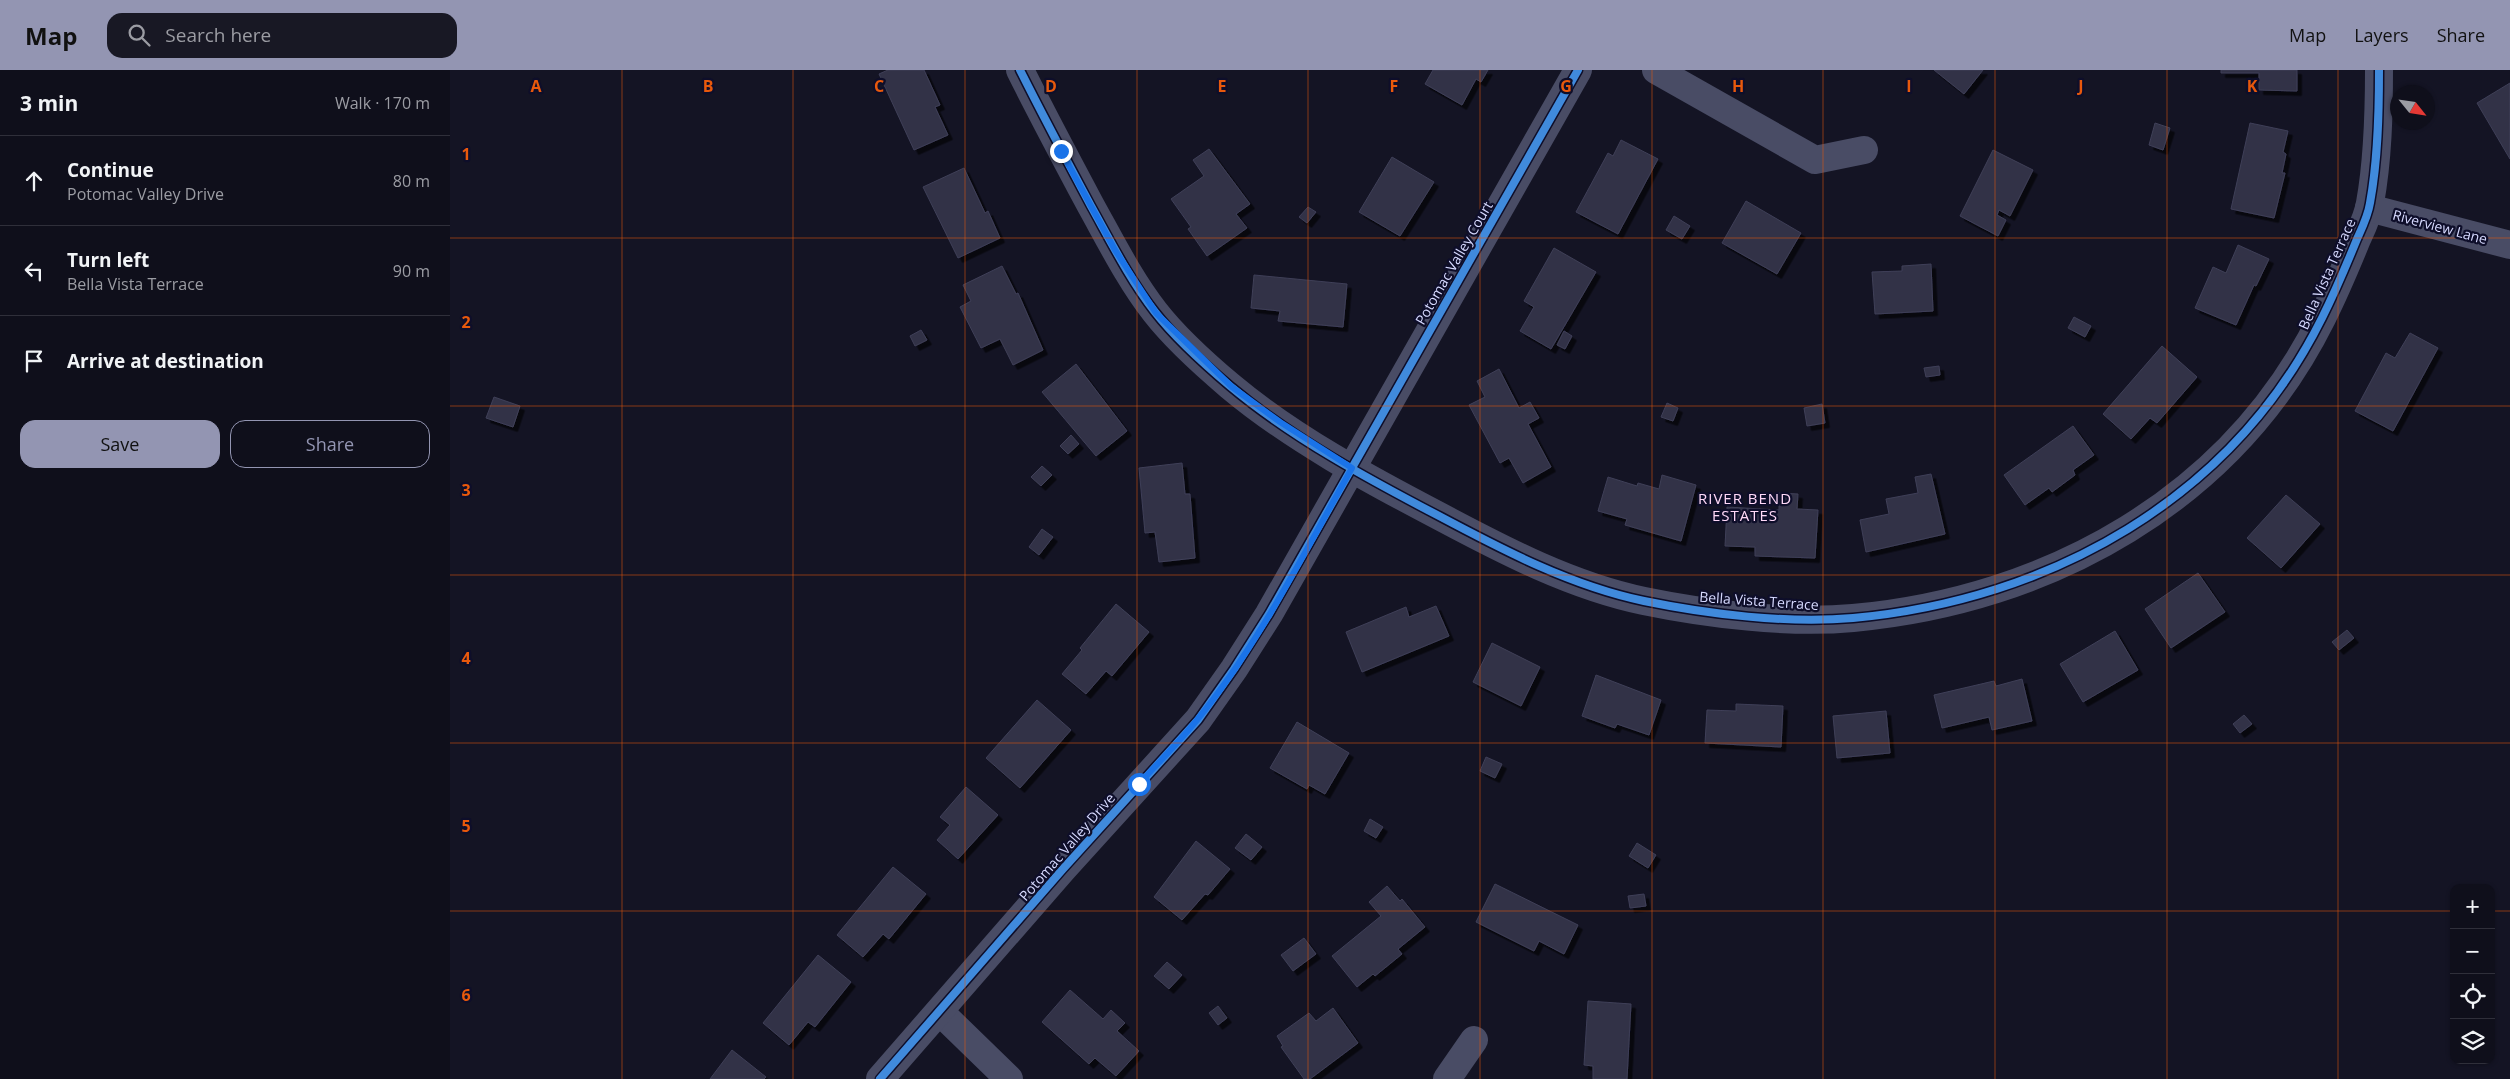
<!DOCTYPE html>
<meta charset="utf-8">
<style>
:root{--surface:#0f0f1b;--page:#181824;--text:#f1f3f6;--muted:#9b9ca3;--line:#2f2f3a;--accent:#9395b2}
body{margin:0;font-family:"Open Sans",sans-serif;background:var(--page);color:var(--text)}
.controls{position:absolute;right:15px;bottom:15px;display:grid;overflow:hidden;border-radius:10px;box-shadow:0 1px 4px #0004}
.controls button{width:45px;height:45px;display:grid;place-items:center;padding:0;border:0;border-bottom:1px solid var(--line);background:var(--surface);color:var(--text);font:25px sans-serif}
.compass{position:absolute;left:1940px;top:15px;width:45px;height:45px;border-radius:50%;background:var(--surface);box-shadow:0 1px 4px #0004;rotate:120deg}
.stop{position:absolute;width:15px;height:15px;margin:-11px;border:4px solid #1a73e8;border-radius:50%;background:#fff}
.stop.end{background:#1a73e8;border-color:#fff;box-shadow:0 1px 5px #0008}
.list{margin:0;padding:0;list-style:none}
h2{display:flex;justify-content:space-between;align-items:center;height:65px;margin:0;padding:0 20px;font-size:21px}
h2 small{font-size:16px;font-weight:400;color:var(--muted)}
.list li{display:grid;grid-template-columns:32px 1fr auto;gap:15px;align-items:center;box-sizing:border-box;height:90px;padding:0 20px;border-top:1px solid var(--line)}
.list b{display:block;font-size:19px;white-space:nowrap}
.list p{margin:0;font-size:16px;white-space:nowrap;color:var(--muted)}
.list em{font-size:16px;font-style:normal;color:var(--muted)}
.actions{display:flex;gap:10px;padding:15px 20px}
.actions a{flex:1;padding:11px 0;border:1px solid var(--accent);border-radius:15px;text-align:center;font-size:18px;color:var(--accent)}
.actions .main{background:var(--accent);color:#111}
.icon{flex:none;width:28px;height:28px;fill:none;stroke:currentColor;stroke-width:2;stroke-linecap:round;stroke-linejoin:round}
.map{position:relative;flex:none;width:2060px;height:1009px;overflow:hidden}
header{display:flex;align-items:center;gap:30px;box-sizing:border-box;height:70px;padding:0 25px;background:var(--accent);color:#111}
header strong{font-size:24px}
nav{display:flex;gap:28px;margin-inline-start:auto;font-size:18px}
.search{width:350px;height:45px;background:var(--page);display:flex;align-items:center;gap:12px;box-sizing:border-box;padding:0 18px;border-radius:15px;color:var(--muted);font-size:19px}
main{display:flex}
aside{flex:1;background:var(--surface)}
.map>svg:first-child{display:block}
</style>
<header>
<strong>Map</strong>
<div class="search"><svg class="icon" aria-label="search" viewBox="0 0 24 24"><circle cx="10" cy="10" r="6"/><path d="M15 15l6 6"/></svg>Search here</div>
<nav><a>Map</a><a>Layers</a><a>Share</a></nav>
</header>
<main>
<aside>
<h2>3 min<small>Walk · 170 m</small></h2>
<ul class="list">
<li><svg class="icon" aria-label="ahead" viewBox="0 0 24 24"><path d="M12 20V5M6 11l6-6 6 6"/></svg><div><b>Continue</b><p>Potomac Valley Drive</p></div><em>80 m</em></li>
<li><svg class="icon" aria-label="left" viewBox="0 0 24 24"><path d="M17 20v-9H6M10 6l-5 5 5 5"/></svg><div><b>Turn left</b><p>Bella Vista Terrace</p></div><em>90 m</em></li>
<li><svg class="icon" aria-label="arrive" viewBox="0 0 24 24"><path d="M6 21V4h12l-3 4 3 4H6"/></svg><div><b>Arrive at destination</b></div></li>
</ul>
<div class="actions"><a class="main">Save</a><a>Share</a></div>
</aside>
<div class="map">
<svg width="2060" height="1009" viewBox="0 0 2060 1009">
<defs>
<filter id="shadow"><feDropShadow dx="4.5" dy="4.5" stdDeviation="0" flood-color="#0009"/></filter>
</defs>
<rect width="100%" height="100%" fill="#141424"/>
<g fill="#323346" stroke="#3f3f58" filter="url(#shadow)">
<polygon points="438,0 474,0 490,35 485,37 498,65 464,80 429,4"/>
<polygon points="983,0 1038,0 1031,12 1026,9 1012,35 975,14"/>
<polygon points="1484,0 1533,0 1514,24"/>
<polygon points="1771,0 1847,0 1847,21 1809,20 1809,3 1771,3"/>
<polygon points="2060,13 2060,89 2027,33"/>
<polygon points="1705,53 1720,58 1713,80 1699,75"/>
<polygon points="1800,53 1838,61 1833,82 1836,84 1832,103 1835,103 1824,148 1781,139"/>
<polygon points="1171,70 1208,89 1168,164 1126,142 1158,83 1163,86"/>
<polygon points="759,79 800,134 786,144 797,158 757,186 738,159 741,157 721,129 754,106 743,90"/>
<polygon points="1543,80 1583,100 1560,146 1549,140 1547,145 1556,150 1548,166 1510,146"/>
<polygon points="942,87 984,112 950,166 909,142"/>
<polygon points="514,98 535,143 538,141 550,168 508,188 473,117"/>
<polygon points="1296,131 1351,163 1327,204 1272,173"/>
<polygon points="858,137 866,142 857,153 849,147"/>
<polygon points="1224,146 1240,156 1232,169 1216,160"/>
<polygon points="1788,175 1819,189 1806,216 1804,215 1786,255 1745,238 1763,197 1776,203"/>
<polygon points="1104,178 1146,202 1101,279 1070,261 1084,237 1074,231"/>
<polygon points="1481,194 1483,241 1425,244 1422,202 1452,201 1452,196"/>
<polygon points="552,196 566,224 568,223 593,280 563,295 550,269 531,278 510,237 521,231 513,215"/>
<polygon points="804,205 897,214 893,257 828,251 830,241 801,238"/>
<polygon points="1624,247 1641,256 1635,267 1618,258"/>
<polygon points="471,260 477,270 465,276 460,266"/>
<polygon points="1114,261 1122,266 1115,279 1107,275"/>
<polygon points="1960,263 1988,278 1943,361 1905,341 1936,283 1945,288"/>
<polygon points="1712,276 1747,307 1707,353 1700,348 1681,369 1653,344"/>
<polygon points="626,294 677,361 646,386 592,322"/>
<polygon points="1489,296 1490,305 1476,307 1474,298"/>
<polygon points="1049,299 1069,338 1080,332 1089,348 1078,354 1101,397 1073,413 1059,388 1050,393 1019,335 1035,327 1027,311"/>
<polygon points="44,327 70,336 63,357 36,348"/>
<polygon points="1217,333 1228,338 1223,351 1211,347"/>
<polygon points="1372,334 1375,353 1357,356 1354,338"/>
<polygon points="1623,356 1644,385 1623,400 1625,405 1602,422 1599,418 1575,435 1554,405"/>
<polygon points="621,365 629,374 618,384 610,376"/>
<polygon points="732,393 735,424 740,424 745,488 709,492 705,462 695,463 689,398"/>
<polygon points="592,396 602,405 591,416 581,407"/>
<polygon points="1481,404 1495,464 1416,482 1410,450 1439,444 1436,429 1468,423 1465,407"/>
<polygon points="1212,405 1246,415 1231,471 1175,455 1177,449 1148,441 1158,407 1187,416 1188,413 1209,419"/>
<polygon points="1329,423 1348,424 1347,439 1368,440 1365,488 1305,486 1305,477 1275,476 1277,437 1329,440"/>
<polygon points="1836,425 1870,454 1831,498 1797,468"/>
<polygon points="592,459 603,467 589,485 579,477"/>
<polygon points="1748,503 1775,542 1721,578 1695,539"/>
<polygon points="666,534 699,562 662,606 656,601 636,624 612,604 632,580 630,578"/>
<polygon points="986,536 999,566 912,602 896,562 956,537 959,547"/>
<polygon points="1897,560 1904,568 1889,580 1882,572"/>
<polygon points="1665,561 1688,600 1633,632 1610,594"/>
<polygon points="1042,573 1090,597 1071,636 1023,612"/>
<polygon points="1146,605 1211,630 1199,665 1167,654 1165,658 1132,646"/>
<polygon points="1572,609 1582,651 1542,660 1539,647 1492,658 1484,625 1544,611 1546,616"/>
<polygon points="587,630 621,660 570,718 536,688"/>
<polygon points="1286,634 1333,636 1331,677 1255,673 1257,640 1286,641"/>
<polygon points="1436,641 1440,683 1387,688 1383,646"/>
<polygon points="1794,645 1802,654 1790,663 1783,654"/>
<polygon points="847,652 899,683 875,724 859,715 857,719 820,698"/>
<polygon points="1036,687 1052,694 1045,708 1030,701"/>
<polygon points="516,717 548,745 508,789 487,770 500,755 490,747"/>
<polygon points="920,749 933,757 926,768 914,761"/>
<polygon points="796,764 812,777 801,790 785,778"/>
<polygon points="746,771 780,799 758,825 755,824 732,850 704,827"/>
<polygon points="1187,773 1206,785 1198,798 1179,786"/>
<polygon points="443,797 476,824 439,869 433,864 413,887 387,865"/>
<polygon points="1045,814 1128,855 1114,884 1089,871 1084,881 1026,852"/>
<polygon points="937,816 950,831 952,829 975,857 948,879 952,884 925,906 923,904 907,917 882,886 931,846 919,832"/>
<polygon points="1194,824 1196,836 1180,838 1178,826"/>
<polygon points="854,868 866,884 843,901 831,885"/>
<polygon points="368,885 401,912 365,957 358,952 339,975 313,953"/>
<polygon points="717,892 732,905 719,919 704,906"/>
<polygon points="620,920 653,949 661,940 675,953 667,961 689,981 666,1006 645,988 639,994 592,952"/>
<polygon points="1138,931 1181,934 1177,1009 1143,1009 1143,996 1134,995"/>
<polygon points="768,936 777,948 768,955 759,943"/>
<polygon points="883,938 908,973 860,1009 854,1009 831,977 833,976 827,966 859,943 866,951"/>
<polygon points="282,980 316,1007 314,1009 260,1009"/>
</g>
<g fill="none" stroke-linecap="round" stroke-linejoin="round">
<g stroke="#494c65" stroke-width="28">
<path d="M570 0C593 46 617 91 641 136 661 172 680 210 705 242 726 269 754 294 780 316 842 368 920 410 991 447 1055 481 1122 516 1194 531 1257 544 1338 554 1403 548 1600 530 1782 429 1872 248 1885 222 1896 196 1907 169 1912 158 1918 146 1920 133 1928 89 1929 44 1929 0"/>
<polyline points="1206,0 1365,90 1414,80"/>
<polyline points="1919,138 2060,175"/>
<polyline points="490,942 559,1009"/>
<polyline points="430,1009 612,800 748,650 784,599 819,544 1128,0"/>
<polyline points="997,1009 1024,970"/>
</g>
<g stroke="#0e0e2a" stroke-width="11">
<g id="cycleway">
<path d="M570 0C593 46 617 91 641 136 661 172 680 210 705 242 726 269 754 294 780 316 842 368 920 410 991 447 1055 481 1122 516 1194 531 1257 544 1338 554 1403 548 1600 530 1782 429 1872 248 1885 222 1896 196 1907 169 1912 158 1918 146 1920 133 1928 89 1929 44 1929 0"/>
<polyline points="430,1009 612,800 748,650 784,599 819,544 1128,0"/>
</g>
</g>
<use href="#cycleway" stroke="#408adc" stroke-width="8"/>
</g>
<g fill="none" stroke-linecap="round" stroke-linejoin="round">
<path stroke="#1a73e8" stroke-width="6" d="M611 81 665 180 706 243 782 317 830 352 902 398C854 483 809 574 747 650 729 672 708 693 689 714"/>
</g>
<path fill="none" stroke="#e8590c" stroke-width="1" stroke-opacity="0.55" d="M172 0V1009M343 0V1009M515 0V1009M687 0V1009M858 0V1009M1030 0V1009M1202 0V1009M1373 0V1009M1545 0V1009M1717 0V1009M1888 0V1009M0 168H2060M0 336H2060M0 505H2060M0 673H2060M0 841H2004M2041 841H2060"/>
<g text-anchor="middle" stroke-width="4.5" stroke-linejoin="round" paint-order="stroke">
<g font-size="14" fill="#d7daff" stroke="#0e0e2a">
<text transform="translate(1990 157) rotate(15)" y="5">Riverview Lane</text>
<text transform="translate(1004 193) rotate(-60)" y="5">Potomac Valley Court</text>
<text transform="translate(1877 204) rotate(-66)" y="5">Bella Vista Terrace</text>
<text transform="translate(1309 531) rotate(4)" y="5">Bella Vista Terrace</text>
<text transform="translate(617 777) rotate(-49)" y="5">Potomac Valley Drive</text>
</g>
<g font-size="15" letter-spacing="1" fill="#ffd9f8" stroke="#0e0e2a">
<text x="1295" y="434">RIVER BEND<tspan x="1295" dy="17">ESTATES</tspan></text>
</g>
</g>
<g font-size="16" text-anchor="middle" font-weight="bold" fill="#e8590c" stroke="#0e0e2a" stroke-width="4.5" stroke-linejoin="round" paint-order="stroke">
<text x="86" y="22">A</text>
<text x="258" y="22">B</text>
<text x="429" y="22">C</text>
<text x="601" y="22">D</text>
<text x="772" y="22">E</text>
<text x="944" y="22">F</text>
<text x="1116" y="22">G</text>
<text x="1288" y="22">H</text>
<text x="1459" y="22">I</text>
<text x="1631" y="22">J</text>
<text x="1802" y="22">K</text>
<text x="16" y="90">1</text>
<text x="16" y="258">2</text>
<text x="16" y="426">3</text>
<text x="16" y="594">4</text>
<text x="16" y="762">5</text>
<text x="16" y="931">6</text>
</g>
</svg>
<div class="controls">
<button>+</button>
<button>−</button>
<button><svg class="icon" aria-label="locate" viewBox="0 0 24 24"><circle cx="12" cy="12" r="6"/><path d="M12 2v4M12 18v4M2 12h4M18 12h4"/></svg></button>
<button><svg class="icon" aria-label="layers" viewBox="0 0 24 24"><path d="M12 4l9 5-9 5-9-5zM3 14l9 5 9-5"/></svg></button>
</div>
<svg class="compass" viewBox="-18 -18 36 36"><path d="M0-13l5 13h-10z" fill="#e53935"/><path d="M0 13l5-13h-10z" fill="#9b9ca3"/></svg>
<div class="stop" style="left:689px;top:714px"></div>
<div class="stop end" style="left:611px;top:81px"></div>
</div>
</main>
